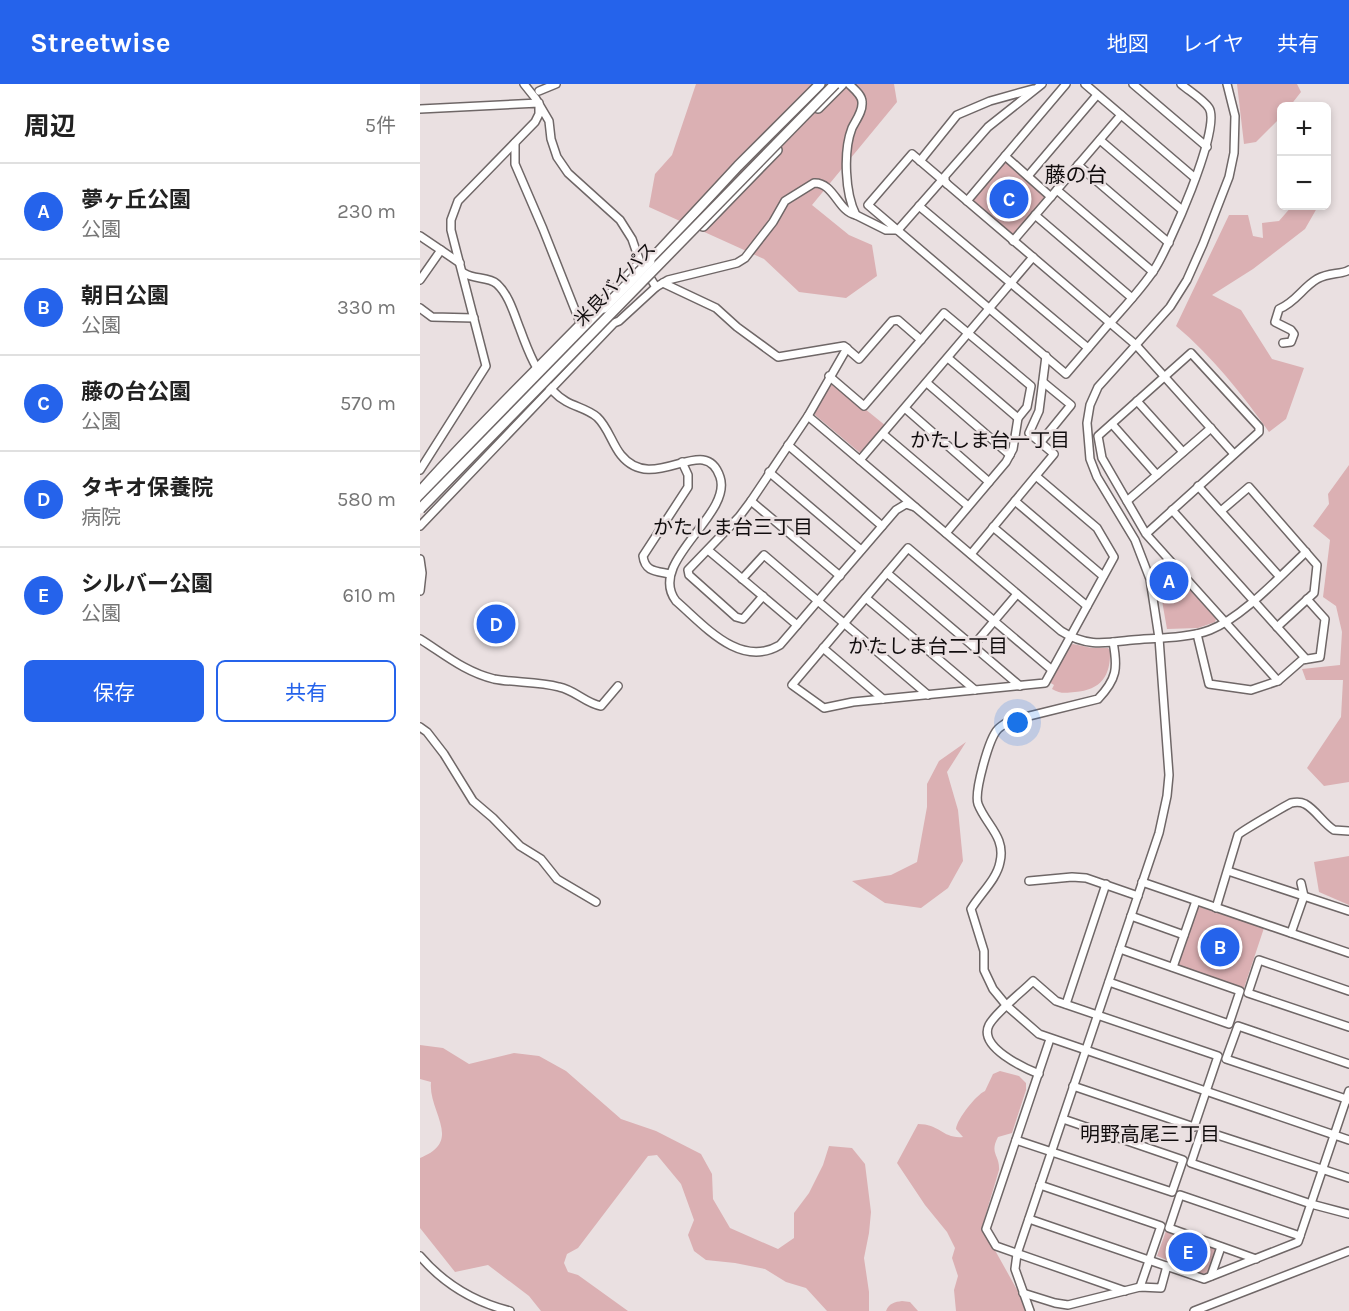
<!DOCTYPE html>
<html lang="ja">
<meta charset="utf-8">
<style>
:root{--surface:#fff;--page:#f6f6f6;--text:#222;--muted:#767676;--line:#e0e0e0;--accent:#2563eb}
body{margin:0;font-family:Karla,"Noto Sans JP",sans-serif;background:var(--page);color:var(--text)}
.controls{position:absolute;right:18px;top:18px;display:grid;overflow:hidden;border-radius:9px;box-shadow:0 3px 9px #0003}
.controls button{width:54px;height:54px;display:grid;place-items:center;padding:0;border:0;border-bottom:2px solid var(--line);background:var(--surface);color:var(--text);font:30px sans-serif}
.you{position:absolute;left:598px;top:639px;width:21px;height:21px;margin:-15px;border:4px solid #fff;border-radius:50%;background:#1a73e8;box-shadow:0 0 0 9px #1a73e833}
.badge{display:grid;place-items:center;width:39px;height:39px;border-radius:50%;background:var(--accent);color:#fff;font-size:20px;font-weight:700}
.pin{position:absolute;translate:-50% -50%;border:3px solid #fff;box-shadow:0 2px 6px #0006}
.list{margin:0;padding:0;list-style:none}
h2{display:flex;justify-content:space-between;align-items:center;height:78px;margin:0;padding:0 24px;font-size:26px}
h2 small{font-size:20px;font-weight:400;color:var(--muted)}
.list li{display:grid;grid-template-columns:39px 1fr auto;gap:18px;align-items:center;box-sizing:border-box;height:96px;padding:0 24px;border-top:2px solid var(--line)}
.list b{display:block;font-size:22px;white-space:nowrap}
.list p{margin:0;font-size:20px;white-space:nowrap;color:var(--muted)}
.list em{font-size:20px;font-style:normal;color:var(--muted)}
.actions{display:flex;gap:12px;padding:18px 24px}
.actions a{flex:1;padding:14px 0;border:2px solid var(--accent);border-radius:9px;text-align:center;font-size:21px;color:var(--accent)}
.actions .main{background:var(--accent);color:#fff}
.map{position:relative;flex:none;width:929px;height:1227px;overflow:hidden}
header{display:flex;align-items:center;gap:36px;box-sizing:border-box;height:84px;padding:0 30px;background:var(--accent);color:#fff}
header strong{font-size:28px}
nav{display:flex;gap:33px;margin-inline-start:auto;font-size:21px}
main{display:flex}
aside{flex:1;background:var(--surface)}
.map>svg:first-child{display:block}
</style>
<header>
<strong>Streetwise</strong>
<nav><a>地図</a><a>レイヤ</a><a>共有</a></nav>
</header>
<main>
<aside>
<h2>周辺<small>5件</small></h2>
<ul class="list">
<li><span class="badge">A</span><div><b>夢ヶ丘公園</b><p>公園</p></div><em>230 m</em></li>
<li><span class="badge">B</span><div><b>朝日公園</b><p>公園</p></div><em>330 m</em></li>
<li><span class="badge">C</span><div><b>藤の台公園</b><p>公園</p></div><em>570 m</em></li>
<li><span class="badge">D</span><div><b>タキオ保養院</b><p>病院</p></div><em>580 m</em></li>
<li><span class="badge">E</span><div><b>シルバー公園</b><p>公園</p></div><em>610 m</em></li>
</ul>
<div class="actions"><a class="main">保存</a><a>共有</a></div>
</aside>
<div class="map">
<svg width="929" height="1227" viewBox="0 0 929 1227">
<rect width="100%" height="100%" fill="#eae0e1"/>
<g fill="#dbb0b3">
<polygon points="276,0 474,0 477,18 392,121 429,151 452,161 457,192 426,214 379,208 344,175 229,123 235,90 252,71"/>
<polygon points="817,0 877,0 881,8 870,22 862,22 861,33 836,58 824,60"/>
<polygon points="583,78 588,78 628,113 596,150 592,150 553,117 553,114"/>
<path d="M872 122H895L897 124 885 145 833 185 792 211 821 226 852 275 884 284 866 335 849 348C821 309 793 273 756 242L809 131H828L833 152 843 154 842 139 859 137Z"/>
<polygon points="413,299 466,342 444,368 439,368 395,331 394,326 409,300"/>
<polygon points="929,381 929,698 904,702 887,684 921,633 923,596 886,596 882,585 920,581 922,548 916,522 903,513 910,456 893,442 909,420 908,410"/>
<polygon points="743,476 796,535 795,538 778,544 747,545 741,511 732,484"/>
<path d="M653 560 672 564H688L690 566C691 592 681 606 655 608 646 609 640 610 632 605L634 601 629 598 649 561Z"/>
<polygon points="546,658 527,688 538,726 543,777 528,804 501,824 465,819 432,797 471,791 497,778 507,723 507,700 519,677"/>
<polygon points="929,772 929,821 899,808 894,778"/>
<polygon points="780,823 844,844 824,904 756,881 776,825"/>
<path d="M0 961 23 964 49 980 94 969 119 972 146 987 201 1035 236 1047 281 1070 292 1090 293 1115 310 1144 358 1165 374 1154V1129L389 1109 403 1081 409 1062 432 1064 445 1080 451 1128 449 1149 444 1174 449 1208V1227H407L386 1204 366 1198 345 1185 315 1179 286 1176 274 1167 268 1151 274 1136 261 1100 237 1071 228 1072 158 1164 147 1170 144 1179 148 1188 158 1191 208 1227H121L109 1212 68 1181 35 1188 0 1144V1074C44 1057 8 1028 11 998L0 995Z"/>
<path d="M580 987 599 992 606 999V1006L592 1049 578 1053C569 1070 580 1071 579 1086L562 1143 600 1211 605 1227H536L534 1206 538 1192 532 1174 535 1164 527 1148 505 1121 477 1079 498 1040C520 1040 523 1055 543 1053L536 1045C537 1035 556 1011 565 1007L573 990Z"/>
<polygon points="746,1147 798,1164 790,1188 782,1190 737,1172"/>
<path d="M482 1217 490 1218 498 1227H466C469 1219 475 1218 482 1217Z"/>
</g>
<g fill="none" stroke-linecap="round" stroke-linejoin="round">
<g stroke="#6f6767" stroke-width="10">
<g id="minor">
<polyline points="104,0 116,15 129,37 131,55 137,73 148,89 200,136 212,155 220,178 236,203"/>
<path d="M429 0C434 5 442 11 442 18 443 27 436 36 432 44 423 67 425 110 436 131L466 146H478L522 96"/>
<polyline points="665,0 775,94"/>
<polyline points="713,0 787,63"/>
<path d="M761 0C769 7 783 15 789 24 802 44 748 165 734 186 722 204 707 220 693 236L687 242 646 290 448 121 492 70 716 261 814 370"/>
<polyline points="119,7 136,0"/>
<polyline points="0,25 119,19 119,30 115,38 38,117 31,136 31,146 66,282 0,386"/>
<polyline points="680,56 762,126"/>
<polyline points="95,59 95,80 123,145 161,241"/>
<polyline points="585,72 631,113"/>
<polyline points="500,77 537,31 570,17 613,5"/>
<polyline points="658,81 749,159"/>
<polyline points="608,92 677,11"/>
<polyline points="527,100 525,97 525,92 568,43 622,0"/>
<polyline points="637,106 733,188"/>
<polyline points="547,117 646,0"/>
<polyline points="499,122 668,264"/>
<polyline points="615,131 712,214"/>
<polyline points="0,152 40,179"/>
<polyline points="593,157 701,31"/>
<path d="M44 189C54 196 68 192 77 200 89 211 94 230 100 245 108 267 117 290 134 308 148 323 164 322 177 333 188 343 192 360 201 371 234 412 285 347 300 393 313 431 226 478 256 517 284 541 320 585 360 561L476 426 486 420 495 423"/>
<polyline points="0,196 21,166"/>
<polyline points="243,199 296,224 317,243 358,273 424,262 439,275 472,237 478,236 501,256"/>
<polyline points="0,224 12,233 54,234"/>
<path d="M863 259 871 258 874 250 871 246 855 238 859 225C876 218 882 204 897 195 910 188 920 191 929 186"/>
<polyline points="528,274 598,334"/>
<polyline points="409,292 444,322 524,229 611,302 607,323 598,334 593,365 586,378 526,449"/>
<polyline points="507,299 590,371"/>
<polyline points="717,317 763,368"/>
<polyline points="486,325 569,398"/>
<path d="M388 332 641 547C666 563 685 559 712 556 735 554 770 554 790 546 823 533 860 492 886 468"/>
<polyline points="692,340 737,391"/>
<polyline points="463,350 548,422"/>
<polyline points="620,359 651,321 623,298"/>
<polyline points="368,361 462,442"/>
<polyline points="440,376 613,173"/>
<polyline points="349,388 441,466"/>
<polyline points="616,392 677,444 694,473 625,599 433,618 404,624 372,601 488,464 632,586"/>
<polyline points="778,402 859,492"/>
<path d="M0 406C70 327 148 255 220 178"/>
<polyline points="331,417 420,492"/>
<polyline points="595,417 683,492"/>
<polyline points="707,417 791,344"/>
<polyline points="752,426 886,575"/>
<polyline points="801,427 829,403 897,481 894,509 857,543"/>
<path d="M0 442 194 239 199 237 236 203 248 196 317 179 325 174 353 138 365 117 394 99C414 98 418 128 436 131"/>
<polyline points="573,443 667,522"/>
<polyline points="726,450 839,348 839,343 771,269 678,352 682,374 726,450 858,597"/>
<polyline points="288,466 377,541"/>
<polyline points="551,470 634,370 609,349 619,327 626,272"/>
<polyline points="0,475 2,489 0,507"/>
<polyline points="467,489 600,602"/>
<path d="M250 490C236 487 225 488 223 472L268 403V391L262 378"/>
<polyline points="322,495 344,471 508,611"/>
<polyline points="343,512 323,535 316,533 269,491 268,486 319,433 331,417 388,332 427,264"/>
<polyline points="446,514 555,606"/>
<polyline points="777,550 789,600 831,606 858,597 882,576 900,573 905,535 887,515"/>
<path d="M0 555C24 570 45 588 74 595 95 599 118 597 139 603 155 606 165 619 181 622L198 602"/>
<path d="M693 558C698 584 697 595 678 615L589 637C586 639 581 642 578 645 569 654 554 708 558 720 566 741 586 753 580 778 577 795 560 810 551 825L564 867V886L573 905 587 922 619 950 929 1056"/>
<polyline points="553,562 597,510"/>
<polyline points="403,564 463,615"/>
<polyline points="0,643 7,648 24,670 53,717 73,734 100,762 121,775 137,795 176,818"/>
<polyline points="808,787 929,827"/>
<polyline points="609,797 652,793 666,794 718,812"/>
<polyline points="722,798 929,869"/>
<path d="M796 824 818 751C820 748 867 721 871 719 876 718 881 718 885 720 896 726 903 739 914 746L929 747"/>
<polyline points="711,832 764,851"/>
<polyline points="871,849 884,812 881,799"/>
<polyline points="753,883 776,817"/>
<polyline points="689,898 809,940 820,907 700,865"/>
<polyline points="929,907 839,876 828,909 929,943"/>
<polyline points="646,920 686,800"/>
<polyline points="630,955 566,1145 576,1162 705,1207"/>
<polyline points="929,980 818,942 806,975 929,1016"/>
<path d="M619 990C604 984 558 963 569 941 576 928 601 909 613 897L636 917 798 972 774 1043 653 1002"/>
<polyline points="596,1056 752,1108 763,1076 643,1035"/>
<polyline points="929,1094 782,1046 771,1079 891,1120 929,1130"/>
<polyline points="620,1101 741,1142 720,1203"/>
<polyline points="609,1135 784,1195 878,1158 929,1007"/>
<path d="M0 1172C24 1200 54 1218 90 1227"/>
<polyline points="836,1175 749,1144 760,1111 880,1152"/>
<polyline points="791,1192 801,1163"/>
<polyline points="603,1209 635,1219 648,1221 720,1203 741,1204 747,1182"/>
<polyline points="610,1227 595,1185 597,1170 739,749 747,712 749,691 739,554 730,495 715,456 677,393 670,375 667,339 670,321 678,303 750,223 767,196 783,160 809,93 814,69 815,32 807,0"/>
<polyline points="774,1227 929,1167"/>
</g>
</g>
<g stroke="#6f6767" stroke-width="12">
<g id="major">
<polyline points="398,24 422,0"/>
<polyline points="283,142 357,66"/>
<polyline points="230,177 318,82 400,0"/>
<polyline points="0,415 66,345 184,224"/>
</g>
</g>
<use href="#minor" stroke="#fff" stroke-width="7"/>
<use href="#major" stroke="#fff" stroke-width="9"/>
<g stroke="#6f6767" stroke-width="12" stroke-linecap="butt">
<g id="major-bridge">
<polyline points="184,224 230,177"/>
<polyline points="0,425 415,0"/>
</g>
</g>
<use href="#major-bridge" stroke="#fff" stroke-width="9"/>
</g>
<g text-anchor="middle" stroke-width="5" stroke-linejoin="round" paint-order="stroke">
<g font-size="18" fill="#110d0e" stroke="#eae0e1">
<text transform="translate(195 200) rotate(-46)" y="6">米良バイパス</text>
</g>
<g font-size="20" fill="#110d0e" stroke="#eae0e1">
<text x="570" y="363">かたしま台一丁目</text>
<text x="313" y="450">かたしま台三丁目</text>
<text x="508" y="569">かたしま台二丁目</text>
<text x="730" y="1057">明野高尾三丁目</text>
</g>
<g font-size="21" fill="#110d0e" stroke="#eae0e1">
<text x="656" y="98">藤の台</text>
</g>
</g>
</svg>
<div class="controls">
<button>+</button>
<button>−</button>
</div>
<div class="you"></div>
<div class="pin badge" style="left:749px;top:497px">A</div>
<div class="pin badge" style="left:800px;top:863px">B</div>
<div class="pin badge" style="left:589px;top:115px">C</div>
<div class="pin badge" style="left:76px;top:540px">D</div>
<div class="pin badge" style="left:768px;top:1168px">E</div>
</div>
</main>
